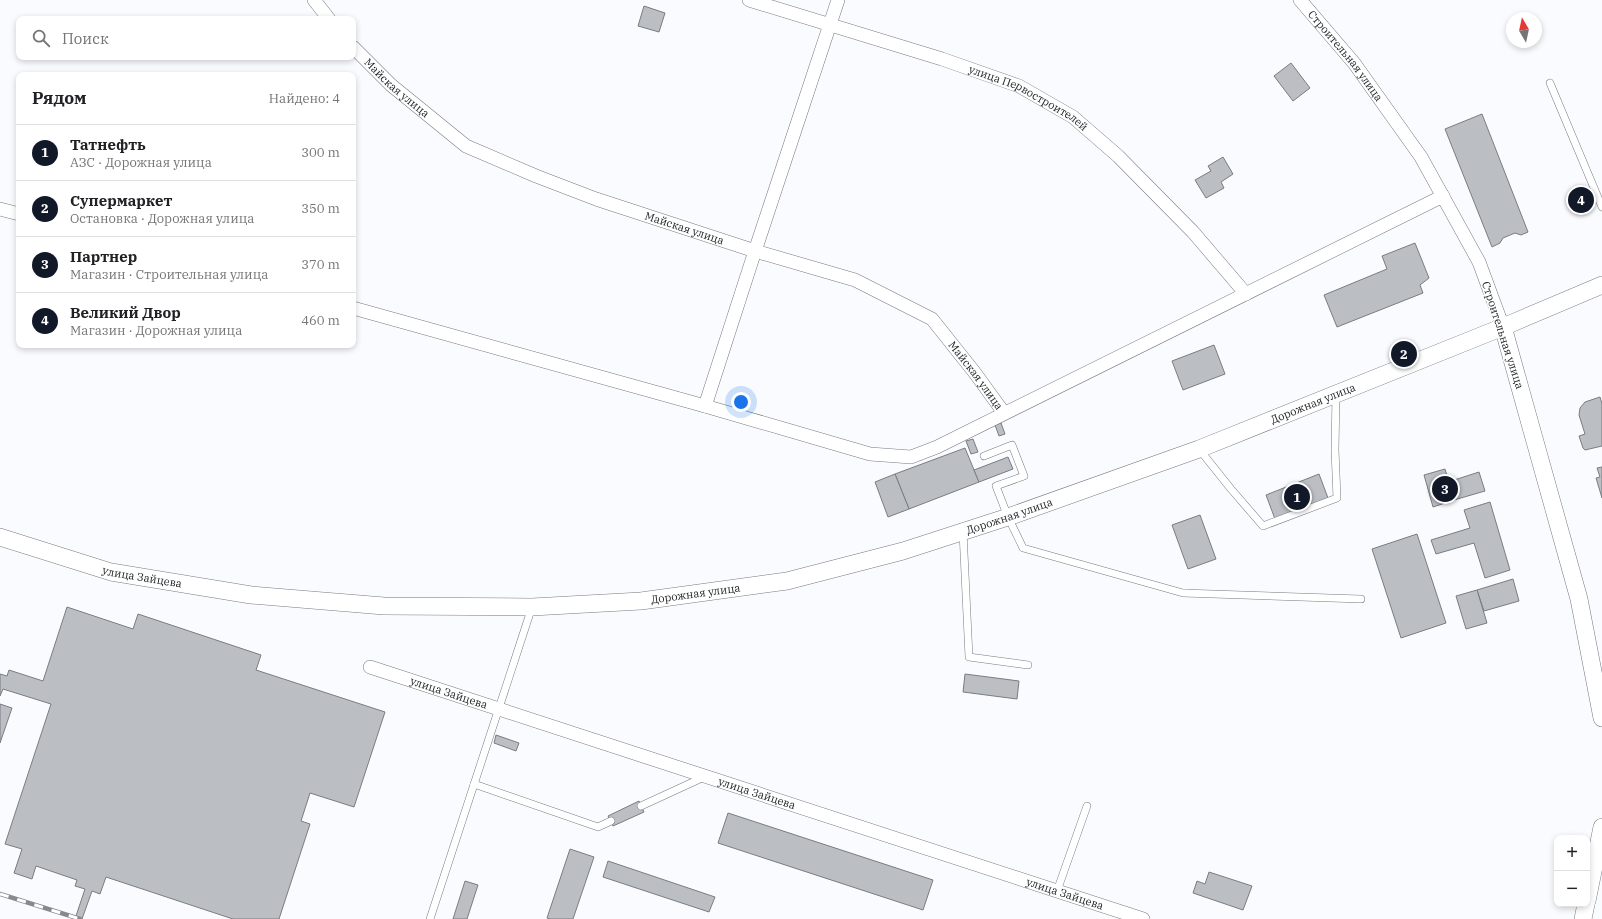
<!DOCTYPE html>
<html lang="ru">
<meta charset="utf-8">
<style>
:root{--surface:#fff;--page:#f6f6f6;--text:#202124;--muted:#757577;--line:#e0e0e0;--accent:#111827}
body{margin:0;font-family:"IBM Plex Serif",serif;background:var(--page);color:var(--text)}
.controls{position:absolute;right:12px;bottom:12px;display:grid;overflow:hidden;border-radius:8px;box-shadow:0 2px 6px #0003}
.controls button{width:36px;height:36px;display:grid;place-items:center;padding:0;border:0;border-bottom:1px solid var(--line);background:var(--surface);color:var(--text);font:20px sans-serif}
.compass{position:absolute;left:1506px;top:12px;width:36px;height:36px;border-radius:50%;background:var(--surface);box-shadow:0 2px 6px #0003;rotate:351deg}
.you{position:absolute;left:741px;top:402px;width:14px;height:14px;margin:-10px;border:3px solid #fff;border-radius:50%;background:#1a73e8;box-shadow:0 0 0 6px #1a73e833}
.badge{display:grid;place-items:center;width:26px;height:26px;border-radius:50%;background:var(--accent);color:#fff;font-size:13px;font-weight:700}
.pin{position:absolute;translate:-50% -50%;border:2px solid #fff;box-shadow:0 1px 4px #0006}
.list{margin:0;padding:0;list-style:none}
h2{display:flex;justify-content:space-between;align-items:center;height:52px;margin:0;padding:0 16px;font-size:17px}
h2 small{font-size:13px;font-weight:400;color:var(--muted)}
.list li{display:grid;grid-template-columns:26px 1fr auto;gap:12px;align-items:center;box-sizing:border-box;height:56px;padding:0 16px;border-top:1px solid var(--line)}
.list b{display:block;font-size:15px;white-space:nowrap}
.list p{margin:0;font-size:13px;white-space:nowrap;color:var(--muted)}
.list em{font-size:13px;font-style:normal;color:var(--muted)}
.icon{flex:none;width:22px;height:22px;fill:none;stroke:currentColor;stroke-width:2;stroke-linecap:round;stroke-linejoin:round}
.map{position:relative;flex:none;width:1602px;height:919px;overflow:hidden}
.search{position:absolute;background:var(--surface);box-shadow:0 2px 6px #0003;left:16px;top:16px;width:340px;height:44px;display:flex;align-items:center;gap:10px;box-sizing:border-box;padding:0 14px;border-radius:8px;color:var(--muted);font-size:15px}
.panel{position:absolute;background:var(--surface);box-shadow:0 2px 6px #0003;left:16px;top:72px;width:340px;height:276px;border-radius:8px}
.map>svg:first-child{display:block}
</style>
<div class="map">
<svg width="1602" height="919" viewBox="0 0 1602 919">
<rect width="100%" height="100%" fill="#f9fbff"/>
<g fill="#bbbfc4" stroke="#797d81">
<polygon points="644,6 665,13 659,32 638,26"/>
<polygon points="1291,63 1310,88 1293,101 1274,76"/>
<polygon points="1482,114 1528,232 1521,235 1515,233 1503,238 1500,243 1492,247 1445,129"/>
<polygon points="1223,157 1233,174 1221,182 1224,188 1206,198 1195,180 1211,171 1208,166"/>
<polygon points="1415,243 1429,278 1420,285 1423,293 1337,327 1324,295 1387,269 1382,256"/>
<polygon points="1214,345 1225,374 1183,390 1172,361"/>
<polygon points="1600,397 1602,404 1602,446 1585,450 1583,448 1579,436 1585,434 1579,415 1580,408 1585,402"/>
<polygon points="1001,423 1005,434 999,436 995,425"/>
<polygon points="973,439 978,452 971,454 966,441"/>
<polygon points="965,448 979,482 909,509 895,474"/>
<polygon points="1008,457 1013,469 979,482 974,470"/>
<polygon points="1602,467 1602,498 1596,478 1600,477 1597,468"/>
<polygon points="1445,469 1454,500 1433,507 1424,475"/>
<polygon points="1479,472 1485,491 1454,500 1448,482"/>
<polygon points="895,474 909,509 888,517 875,482"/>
<polygon points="1319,474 1328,498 1275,519 1266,495"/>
<polygon points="1490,502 1510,570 1485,578 1474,543 1436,554 1431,540 1470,528 1464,510"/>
<polygon points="1200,515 1216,559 1188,569 1172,525"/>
<polygon points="1417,534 1446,623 1401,638 1372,549"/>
<polygon points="1513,579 1519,601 1484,611 1477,590"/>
<polygon points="1477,590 1487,623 1466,629 1456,596"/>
<polygon points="67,607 133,629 138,614 261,655 256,670 385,712 354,807 310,793 301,821 310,824 279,919 233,919 106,877 100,894 92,891 82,919 75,919 85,889 75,886 77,880 36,866 32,879 14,873 22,849 5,844 51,704 3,689 0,696 0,674 7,676 9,670 43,681"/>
<polygon points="965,674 1019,681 1017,699 963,692"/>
<polygon points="0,704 12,708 0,743"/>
<polygon points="496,735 519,743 516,751 494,743"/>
<polygon points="639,801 644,812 613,826 608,816"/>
<polygon points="728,813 933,880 923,910 718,843"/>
<polygon points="570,849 594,857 573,919 550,919 547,918"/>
<polygon points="608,861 715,897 709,912 603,877"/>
<polygon points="1209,872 1252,886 1243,910 1193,893 1197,881 1205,884"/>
<polygon points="465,881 478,885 467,919 453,919"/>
</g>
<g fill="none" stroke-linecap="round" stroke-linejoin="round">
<g stroke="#777b80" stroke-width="8">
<g id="service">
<polyline points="1550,83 1602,207"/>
<polyline points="1199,449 1231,489 1263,526 1337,498 1335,450 1336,394"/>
<polyline points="984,456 1012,445 1024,476 996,486 1008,517 1023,548 1183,593 1361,599"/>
<polyline points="963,532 969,657 1028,665"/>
<polyline points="474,784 598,827 611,821"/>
<polyline points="641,806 704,777"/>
<polyline points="1057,891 1087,806"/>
<polyline points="430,919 532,607"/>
</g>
</g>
<g stroke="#777b80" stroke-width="14">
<g id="minor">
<polyline points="314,0 329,19"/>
<path id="s1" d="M749 0 942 59 1019 86 1073 117 1118 156 1193 232 1246 294"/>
<path id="s2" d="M1300 0 1354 63 1421 157 1479 262 1503 327"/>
<path id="s3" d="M353 47 391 85 466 146 536 176 596 199 755 251 855 280 932 319 975 373 1004 413"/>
<polyline points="0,209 19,214"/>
<polyline points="353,308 705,406 870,454 911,457 937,447 1443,196"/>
<polyline points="705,406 755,251 838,0"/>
<path id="s4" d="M370 667 1143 919"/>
</g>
</g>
<g stroke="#777b80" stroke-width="18">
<g id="tertiary">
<polyline points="1503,327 1579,599 1602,718"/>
<path id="s5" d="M0 537 111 572 251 595 384 606 532 607 641 601 787 581 903 551 1008 517 1199 449 1503 327 1602 285"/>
<polyline points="1587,901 1602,827"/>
<polyline points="1583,919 1586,904"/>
</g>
</g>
<use href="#service" stroke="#fff" stroke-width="7"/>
<use href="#minor" stroke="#fff" stroke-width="13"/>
<use href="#tertiary" stroke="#fff" stroke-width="17"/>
<g stroke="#87898c" stroke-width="4.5">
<polyline id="rail" points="0,894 80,919"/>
</g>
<use href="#rail" stroke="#fff" stroke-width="3" stroke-dasharray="9" stroke-linecap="butt"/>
</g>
<g text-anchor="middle" stroke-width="3" stroke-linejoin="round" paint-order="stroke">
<g font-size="11" fill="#1c1e20" stroke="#fff">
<text dy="4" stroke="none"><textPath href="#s2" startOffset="72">Строительная улица</textPath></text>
<text dy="4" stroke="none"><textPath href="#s3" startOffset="60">Майская улица</textPath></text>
<text dy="4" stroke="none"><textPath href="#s1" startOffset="297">улица Первостроителей</textPath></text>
<text dy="4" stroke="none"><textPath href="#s3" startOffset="384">Майская улица</textPath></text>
<text transform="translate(1503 335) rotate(72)" y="4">Строительная улица</text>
<text dy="4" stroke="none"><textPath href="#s3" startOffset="720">Майская улица</textPath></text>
<text dy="4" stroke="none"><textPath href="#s5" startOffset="1352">Дорожная улица</textPath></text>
<text dy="4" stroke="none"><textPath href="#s5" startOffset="1028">Дорожная улица</textPath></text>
<text dy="4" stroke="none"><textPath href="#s5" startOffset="148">улица Зайцева</textPath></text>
<text dy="4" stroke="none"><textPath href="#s5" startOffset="704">Дорожная улица</textPath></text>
<text dy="4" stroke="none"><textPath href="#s4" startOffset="83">улица Зайцева</textPath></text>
<text dy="4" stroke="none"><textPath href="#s4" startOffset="407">улица Зайцева</textPath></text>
<text dy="4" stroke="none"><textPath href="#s4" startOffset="731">улица Зайцева</textPath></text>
</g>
</g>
</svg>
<div class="controls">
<button>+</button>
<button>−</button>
</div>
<svg class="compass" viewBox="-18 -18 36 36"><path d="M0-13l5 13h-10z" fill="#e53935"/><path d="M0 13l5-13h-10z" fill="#757577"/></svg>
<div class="you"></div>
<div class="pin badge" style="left:1297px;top:497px">1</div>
<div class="pin badge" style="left:1404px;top:354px">2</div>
<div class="pin badge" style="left:1445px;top:489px">3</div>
<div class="pin badge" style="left:1581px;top:200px">4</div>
<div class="search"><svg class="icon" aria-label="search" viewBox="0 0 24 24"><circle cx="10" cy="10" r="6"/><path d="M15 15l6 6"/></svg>Поиск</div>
<section class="panel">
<h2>Рядом<small>Найдено: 4</small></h2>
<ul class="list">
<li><span class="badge">1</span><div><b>Татнефть</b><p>АЗС · Дорожная улица</p></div><em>300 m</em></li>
<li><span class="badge">2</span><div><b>Супермаркет</b><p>Остановка · Дорожная улица</p></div><em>350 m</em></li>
<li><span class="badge">3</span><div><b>Партнер</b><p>Магазин · Строительная улица</p></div><em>370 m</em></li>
<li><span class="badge">4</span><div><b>Великий Двор</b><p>Магазин · Дорожная улица</p></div><em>460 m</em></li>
</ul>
</section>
</div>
